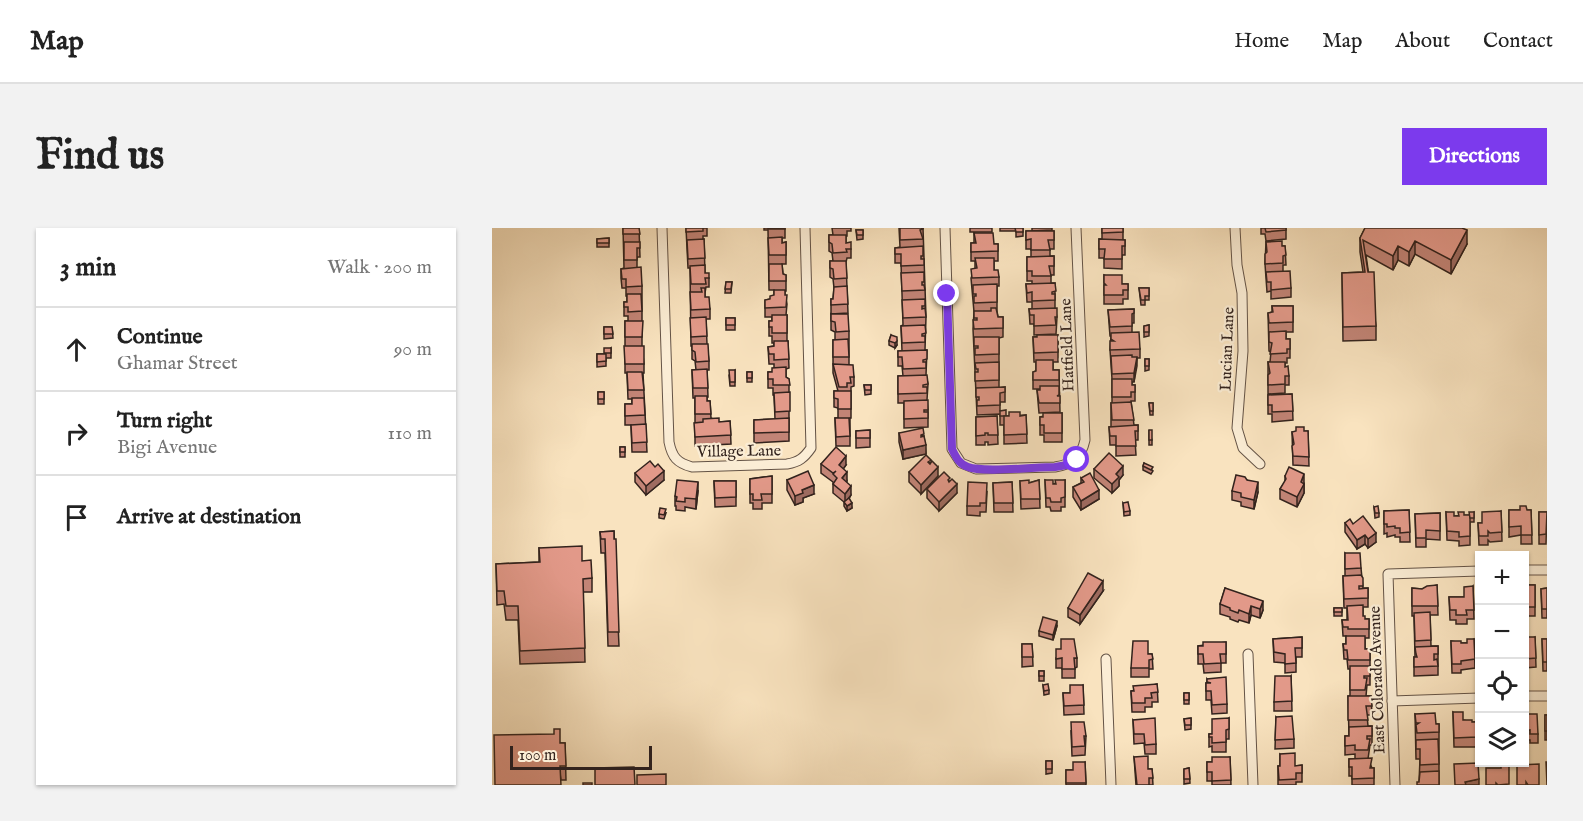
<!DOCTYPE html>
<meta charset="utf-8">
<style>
:root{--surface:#fff;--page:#f2f2f2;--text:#222;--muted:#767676;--line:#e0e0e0;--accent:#7c3aed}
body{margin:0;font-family:"IM FELL English",serif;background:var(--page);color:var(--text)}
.controls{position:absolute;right:18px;bottom:18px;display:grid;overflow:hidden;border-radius:0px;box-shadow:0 2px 4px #0004}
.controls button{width:54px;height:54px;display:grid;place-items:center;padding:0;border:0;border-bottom:2px solid var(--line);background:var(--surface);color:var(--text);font:30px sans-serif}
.scale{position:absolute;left:18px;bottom:15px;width:142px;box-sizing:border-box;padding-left:6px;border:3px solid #33231d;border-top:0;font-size:16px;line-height:21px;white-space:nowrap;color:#33231d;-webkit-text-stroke:4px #fbedd5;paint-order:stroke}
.stop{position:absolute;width:18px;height:18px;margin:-14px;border:4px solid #7c3aed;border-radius:50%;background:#fff}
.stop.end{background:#7c3aed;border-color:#fff;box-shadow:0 2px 6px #0008}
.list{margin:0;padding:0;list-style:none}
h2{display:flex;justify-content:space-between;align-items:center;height:78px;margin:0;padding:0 24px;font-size:26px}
h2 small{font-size:20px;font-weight:400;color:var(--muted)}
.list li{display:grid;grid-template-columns:39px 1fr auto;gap:18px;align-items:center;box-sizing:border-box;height:84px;padding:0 24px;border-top:2px solid var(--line)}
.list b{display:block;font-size:22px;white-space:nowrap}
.list p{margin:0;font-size:20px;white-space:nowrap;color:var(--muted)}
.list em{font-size:20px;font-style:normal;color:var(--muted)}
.icon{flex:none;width:33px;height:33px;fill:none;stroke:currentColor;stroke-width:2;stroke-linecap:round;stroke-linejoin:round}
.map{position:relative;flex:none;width:1055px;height:557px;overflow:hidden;border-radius:0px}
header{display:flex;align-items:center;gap:36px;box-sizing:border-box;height:84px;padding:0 30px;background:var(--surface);border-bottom:2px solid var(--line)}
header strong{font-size:28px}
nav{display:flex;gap:33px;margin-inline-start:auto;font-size:21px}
.intro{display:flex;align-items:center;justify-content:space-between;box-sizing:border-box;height:144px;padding:0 36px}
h1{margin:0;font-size:42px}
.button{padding:15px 27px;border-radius:0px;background:var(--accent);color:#fff;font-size:21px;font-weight:700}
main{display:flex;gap:36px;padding:0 36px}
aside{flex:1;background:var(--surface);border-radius:0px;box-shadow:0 2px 4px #0004}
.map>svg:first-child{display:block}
</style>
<header>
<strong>Map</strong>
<nav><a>Home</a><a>Map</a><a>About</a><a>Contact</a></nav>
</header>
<div class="intro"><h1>Find us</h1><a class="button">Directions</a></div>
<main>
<aside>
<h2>3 min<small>Walk · 200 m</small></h2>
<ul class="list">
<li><svg class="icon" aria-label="ahead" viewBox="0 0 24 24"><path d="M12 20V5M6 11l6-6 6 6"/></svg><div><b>Continue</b><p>Ghamar Street</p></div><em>90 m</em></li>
<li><svg class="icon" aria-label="right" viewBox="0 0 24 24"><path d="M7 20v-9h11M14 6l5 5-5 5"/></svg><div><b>Turn right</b><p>Bigi Avenue</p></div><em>110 m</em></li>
<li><svg class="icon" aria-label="arrive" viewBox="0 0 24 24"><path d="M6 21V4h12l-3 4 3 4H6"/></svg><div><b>Arrive at destination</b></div></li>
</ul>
</aside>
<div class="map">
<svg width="1055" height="557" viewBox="0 0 1055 557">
<rect width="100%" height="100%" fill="#f9e3bf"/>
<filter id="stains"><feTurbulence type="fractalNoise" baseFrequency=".00333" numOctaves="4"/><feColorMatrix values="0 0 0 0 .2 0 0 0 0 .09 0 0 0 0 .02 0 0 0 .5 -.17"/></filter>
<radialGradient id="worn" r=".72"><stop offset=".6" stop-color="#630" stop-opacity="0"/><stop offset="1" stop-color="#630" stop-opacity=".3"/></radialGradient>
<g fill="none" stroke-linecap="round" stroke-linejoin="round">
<g stroke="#645346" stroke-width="11">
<g id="minor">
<path d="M170 0 177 214C180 229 185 235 200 239L295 236C307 234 312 230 319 220L313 0"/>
<path d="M453 0 460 221 469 235 484 241 563 239C581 236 589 230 593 212L584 0"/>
<polyline points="743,0 745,37 750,65 751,123 745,200 751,220 768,236"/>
<polyline points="1032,342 1055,342"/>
<polyline points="756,426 761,557"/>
<polyline points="614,431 619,557"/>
<polyline points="1032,468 1055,468"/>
<polyline points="900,473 987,470"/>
<polyline points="903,557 896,346 987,343"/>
</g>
</g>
<use href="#minor" stroke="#fbedd5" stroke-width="9"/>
</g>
<g fill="#c28476" stroke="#33231d" stroke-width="1.5">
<polygon points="131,0 147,0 148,29 145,29 145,40 150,58 150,118 152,136 152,145 151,145 155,224 140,224 139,197 133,197 133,176 140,176 140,171 136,171 135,145 133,145 133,93 136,93 136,88 132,88 132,74 135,74 135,68 134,68 134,60 130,60 129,50 129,41 132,40"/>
<polygon points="194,0 215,0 215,8 211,8 211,11 212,11 213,45 217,50 217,59 214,59 213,65 213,69 218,81 218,91 214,91 215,116 217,133 217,142 215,142 216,169 215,169 215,173 218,173 219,190 227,194 238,193 239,216 203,218 203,170 201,170 200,142 204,142 203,133 200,131 200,118 199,118 198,40 196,40"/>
<polygon points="272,0 293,0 293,10 290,10 290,15 294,14 294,36 290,36 291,46 294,47 294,63 293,63 293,67 295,76 294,87 295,87 295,113 296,113 297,140 294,141 294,149 297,151 297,213 262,215 262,192 283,191 282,167 281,167 281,160 276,160 276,144 280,144 282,140 282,136 277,136 276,119 282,118 282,115 280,115 280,108 277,108 277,93 280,93 280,89 273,89 273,72 278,71 282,67 282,62 277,62 276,2 272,2"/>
<polygon points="340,0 359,0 359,3 355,3 355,8 354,8 354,15 359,21 359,30 355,30 354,34 356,85 339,86 339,71 341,71 342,60 341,51 338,49 338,33 341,33 340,25 337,23 337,7 341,7"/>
<polygon points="407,0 431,0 434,89 433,122 435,122 434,147 436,156 435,172 436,182 436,199 412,200 412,175 406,175 406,148 411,148 410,138 406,138 406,123 410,123 409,98 411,97 409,35 403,35 403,20 408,19"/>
<rect x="478" y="0" width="22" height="4"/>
<polygon points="508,0 531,0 531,8 524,9 524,3 508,3"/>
<polygon points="540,0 560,0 560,2 540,3"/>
<polygon points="610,0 631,0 631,12 633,12 633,27 630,27 630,41 612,40 612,30 607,30 607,11 610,11"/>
<polygon points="769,0 794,0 794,11 774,13 773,6 769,6"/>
<polygon points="873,0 975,16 959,46 923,26 917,38 906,32 901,42 874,27 884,98 884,112 851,113 850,45 871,44 868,24 868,10"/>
<polygon points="364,2 371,2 371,11 365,12"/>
<polygon points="534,3 562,3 562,21 558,21 558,28 562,28 562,47 559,47 559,55 563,55 563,80 565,89 564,106 542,107 542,96 538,96 537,81 540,81 540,74 535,74 534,56 540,56 540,53 535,53 535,29 539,29 539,21 534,21"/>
<polygon points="482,5 502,16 506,16 506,33 502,33 502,42 507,49 507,58 505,58 505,83 506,89 511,89 511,109 507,110 507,160 513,159 513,174 508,174 508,183 514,188 534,187 535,215 512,216 512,197 508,197 508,186 485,187 481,101 482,84 479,50 483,40 483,33 479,33 479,15 482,15"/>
<polygon points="117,10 117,19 105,19 105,11"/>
<polygon points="774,14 790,18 793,18 794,37 791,37 791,44 799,60 799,69 779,71 779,63 775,64 773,36"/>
<polygon points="612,47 630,56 636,56 636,71 631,71 631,76 612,76"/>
<polygon points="234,54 240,54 239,65 233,65"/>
<polygon points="647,60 657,60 657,72 653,72 653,77 649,77"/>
<polygon points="780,78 801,78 801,104 794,104 794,111 798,111 798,130 795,130 795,135 793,135 793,139 797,148 797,157 793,157 793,165 776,166 776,134 778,134 779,124 777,123 776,85 780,84"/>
<polygon points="642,81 642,95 640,95 640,104 648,121 648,130 645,130 642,154 640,154 640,157 643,157 643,173 639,173 642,197 646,197 646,212 643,212 644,227 624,228 624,217 618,217 617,199 619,199 619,175 620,175 620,151 618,122 619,108 618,108 616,82"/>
<polygon points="339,86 357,103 357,137 362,149 362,158 359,159 359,190 358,190 358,218 344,218 343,190 346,190 346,180 342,179 342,163 346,163 341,145 341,112 343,112 343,104 339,102"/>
<rect x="234" y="90" width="9" height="12"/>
<polygon points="657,97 657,108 652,109 652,98"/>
<polygon points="112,99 120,99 121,110 112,111"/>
<polygon points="399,107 405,117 403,120 397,117 397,113"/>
<polygon points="566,107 566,134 561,134 561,142 567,142 568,184 547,185 545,162 548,161 541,161 541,144 544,143 544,134 542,134 541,109"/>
<polygon points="119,120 119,130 114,130 114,138 105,139 105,126 112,126"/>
<polygon points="653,131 657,131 657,142 653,143"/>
<polygon points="243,142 243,158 238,158 237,147"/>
<rect x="255" y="144" width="5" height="10"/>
<polygon points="372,157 379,157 379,166 373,167"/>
<rect x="106" y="164" width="6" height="12"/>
<polygon points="800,166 801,192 780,194 780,186 776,186 776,167"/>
<polygon points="657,175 661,175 661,187 658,187"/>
<polygon points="570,185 570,214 552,214 552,207 548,207 548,189"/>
<polygon points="505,188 506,216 496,217 496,214 493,214 493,217 484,217 484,189"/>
<polygon points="378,202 378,219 364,220 364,203"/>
<polygon points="657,202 660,212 660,217 657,217"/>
<polygon points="816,203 817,238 801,237 800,204"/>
<polygon points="407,205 432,208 434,226 411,231 407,214"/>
<rect x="128" y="219" width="5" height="10"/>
<polygon points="439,234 446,248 429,266 417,254 417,244"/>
<polygon points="652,235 661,243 659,246 651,242 651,238"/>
<polygon points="329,236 354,237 351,241 355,253 354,254 359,267 357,271 360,280 355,283 352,278 352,274 341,265 341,254 329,245"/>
<polygon points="163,239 172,252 154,267 143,254 143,245"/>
<polygon points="602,241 631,247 627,252 627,258 620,265 602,250"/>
<polygon points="280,248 280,275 270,275 270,281 261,281 261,275 258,275 258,251"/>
<polygon points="793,248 812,255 812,265 805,279 788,271 788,261 793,254"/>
<polygon points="589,250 607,271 589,282 581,269 581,259 589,255"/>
<polygon points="295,252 322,266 311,270 311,274 303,277 295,262"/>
<polygon points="547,252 548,280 529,281 528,253 537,255"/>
<polygon points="553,252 561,256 573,252 573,279 569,279 569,283 559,283 558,279 554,279"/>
<polygon points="755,252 766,264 762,281 749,278 749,274 740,272 740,263"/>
<polygon points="222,253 244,253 244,278 223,279"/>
<polygon points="458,253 465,265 447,283 435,270 435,261"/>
<polygon points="520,254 521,284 502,284 501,255"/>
<polygon points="206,263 204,281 193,279 193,283 184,282 184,278 183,278 183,268"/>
<polygon points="495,264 494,284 488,284 488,288 475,287 475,278"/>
<polygon points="631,275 638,283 638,287 632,288"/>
<polygon points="882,279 887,285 887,289 883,290"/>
<polygon points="917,282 918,314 908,314 908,309 903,309 903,307 895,309 895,305 892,306 892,283"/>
<polygon points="1017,282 1039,282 1040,316 1029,316 1029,307 1017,309"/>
<polygon points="1009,283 1010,313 998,314 996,312 996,317 987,317 986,295 990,295"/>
<polygon points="954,284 962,288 977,287 982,284 982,294 978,294 978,317 967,318 967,313 955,312"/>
<polygon points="1047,284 1055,284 1054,316 1047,316"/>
<polygon points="174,285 172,291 167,290 167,286"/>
<polygon points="948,285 948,312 934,311 934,319 924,319 923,286"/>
<polygon points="853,295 884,314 876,320 873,316 865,321 853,304"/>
<polygon points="122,303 127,418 116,418 113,325 109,325 108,304"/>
<polygon points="47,320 90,333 100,350 100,364 91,364 93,434 28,436 26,392 14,392 12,376 5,377 4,336 47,334"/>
<polygon points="853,325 869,340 871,360 876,360 876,379 871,379 871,388 873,391 877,391 877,410 873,410 873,421 878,421 878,457 875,457 874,468 879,468 880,487 875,487 876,498 880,498 880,517 878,517 876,531 880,540 882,540 882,557 860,557 860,548 857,548 857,531 863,531 863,526 853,527 853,508 857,508 856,468 858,468 858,441 856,441 855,431 852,431 851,416 854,416 854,408 851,408 850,392 855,392 855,380 852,380 851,348 853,348"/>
<polygon points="945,357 946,387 938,387 939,418 946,418 946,447 922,448 922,429 923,429 922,388 920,388 920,360 930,361"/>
<rect x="1032" y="357" width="11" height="31"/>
<polygon points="981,358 982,391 975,391 975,396 964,396 964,392 958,392 957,369 972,369"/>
<polygon points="733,360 771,382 768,390 759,387 757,395 747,392 746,394 738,391 738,389 728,386 728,376"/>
<polygon points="1055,360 1055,390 1050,390 1049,361"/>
<polygon points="611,363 588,396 576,389 576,380"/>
<rect x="842" y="380" width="8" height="8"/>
<polygon points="565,398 561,412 547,408 547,403"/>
<polygon points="810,409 810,429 804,429 804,444 793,445 793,435 782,434 781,411"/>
<polygon points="1043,409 1044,439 1032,440 1032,413 1035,413"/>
<polygon points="982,411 983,440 969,442 969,445 960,445 959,413 969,415 975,415"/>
<polygon points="1050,411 1055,411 1055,443 1051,443"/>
<polygon points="734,414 734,435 729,435 729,444 712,445 711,436 706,436 706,418"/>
<polygon points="530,416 540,416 541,438 530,439"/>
<polygon points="656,426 660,426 661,441 657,441 657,449 639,449 639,440"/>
<polygon points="564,430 585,430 585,439 583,440 583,450 570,450 570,440 564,440"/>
<rect x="547" y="443" width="5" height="10"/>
<polygon points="799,448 800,483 782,483 782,474"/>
<polygon points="715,451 735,476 735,485 720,486 719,472 714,472 714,455 715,455"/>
<polygon points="665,456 666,474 660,474 660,479 653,479 653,484 640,484 639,463"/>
<polygon points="551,457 557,462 557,466 552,467"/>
<polygon points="591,457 592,486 572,487 571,465 578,465"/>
<rect x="692" y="465" width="5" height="11"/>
<polygon points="961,484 971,492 980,494 985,494 985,519 962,519"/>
<polygon points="1032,484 1033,488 1046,506 1046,515 1038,515 1038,512 1032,512"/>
<polygon points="923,486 944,496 947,496 947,557 927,554 928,531 924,531"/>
<rect x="1053" y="487" width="2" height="25"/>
<polygon points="784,489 802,511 802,520 783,521"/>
<polygon points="699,490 699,501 693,502 692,491"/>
<polygon points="737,490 737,511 734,511 734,524 720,524 720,518 717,519 717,506 720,506"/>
<polygon points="641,492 664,516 664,526 653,526 652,515 642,516"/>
<polygon points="579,503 594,508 593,527 580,528"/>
<polygon points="62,506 68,515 73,515 74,552 69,552"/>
<polygon points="788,526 803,538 810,537 810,554 804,554 804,557 786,557 786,538 788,538"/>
<polygon points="642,529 656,541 660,541 661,557 644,557"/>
<polygon points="738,529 739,557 720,557 720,553 715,553 715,534 720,534"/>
<polygon points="554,533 560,533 560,545 554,546"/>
<polygon points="593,534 594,557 574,557 574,542 581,542"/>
<polygon points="697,540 698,555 692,556 692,541"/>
</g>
<g fill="#9e6b60" stroke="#33231d" stroke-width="1.5">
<polygon points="975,2 975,16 959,46 959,32"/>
<polygon points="923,13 923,26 917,38 917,24"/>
<polygon points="906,18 906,32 901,42 901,28"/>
<polygon points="405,113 405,117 403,120 403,115"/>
<polygon points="645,129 645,138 642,154 642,145"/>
<polygon points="434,217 434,226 411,231 411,222"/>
<polygon points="354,228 354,237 347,247 347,237"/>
<polygon points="631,238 631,247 627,252 627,258 620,265 620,256 624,246"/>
<polygon points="446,239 446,248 429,266 429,257"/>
<polygon points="172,243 172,252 154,267 154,258"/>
<polygon points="355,244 355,253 350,260 350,250"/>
<polygon points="812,246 812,265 805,279 805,269 809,254"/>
<polygon points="206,254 206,263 204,281 204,271"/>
<polygon points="766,254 766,264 762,281 762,272"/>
<polygon points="465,256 465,265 447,283 447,274"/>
<polygon points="322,257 322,266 311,270 311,274 303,277 303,268 310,262"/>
<polygon points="359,258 359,267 353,275 353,266"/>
<polygon points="607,262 607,271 589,282 589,273"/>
<polygon points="360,275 360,280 355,283 355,278"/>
<polygon points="884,305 884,314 876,320 876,311"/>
<polygon points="873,307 873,316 865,321 865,312"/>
<polygon points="611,353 611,363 588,396 588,387"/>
<polygon points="771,373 771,382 768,390 768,381"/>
<polygon points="759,378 759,387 757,395 757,386"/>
<polygon points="565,393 565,398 561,412 561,407"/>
<polygon points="987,551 987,557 973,557 973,554"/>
</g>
<g fill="#e29989" stroke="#33231d" stroke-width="1.5">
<polygon points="131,0 147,0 148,6 131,6"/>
<polygon points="194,0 211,0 211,3 194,4"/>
<rect x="276" y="0" width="17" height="1"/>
<polygon points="408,0 431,0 431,1 428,2 431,11 408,12"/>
<polygon points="523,0 531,0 531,4 524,4"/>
<polygon points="610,0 631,0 631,4 610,5"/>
<polygon points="773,0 794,0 794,2 774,4"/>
<polygon points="873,0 970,0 975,2 959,32 923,13 917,24 906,18 901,28 871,12 876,44 882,44 884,98 851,99 850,45 873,44 868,10"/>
<polygon points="364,2 371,2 371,7 365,7"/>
<polygon points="534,3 562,3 562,12 556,12 558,22 539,22 539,11 534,12"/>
<polygon points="482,5 501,5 502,16 506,16 506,23 479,24 479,15 484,15"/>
<polygon points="337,7 354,7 354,15 359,14 359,21 354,21 355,24 341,25 340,16 337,14"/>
<polygon points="290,9 290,15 294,14 294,27 277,27 276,10"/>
<polygon points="117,10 117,15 105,15 105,11"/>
<polygon points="212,11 213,30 196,31 195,12"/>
<polygon points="607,11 633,12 633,18 630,18 630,31 612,31 613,21 607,21"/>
<polygon points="790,13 790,18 793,18 794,27 791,28 791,35 773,36 773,26 775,24 774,14"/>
<polygon points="132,14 148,14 148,20 145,20 145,32 132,32"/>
<polygon points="431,18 431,28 429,28 429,31 432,31 432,37 409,38 409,26 403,26 403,20"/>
<polygon points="562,28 562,38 557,38 559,48 540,48 540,43 535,43 535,29"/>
<polygon points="483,30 502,30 502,42 506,42 507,49 480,50 479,41 485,40"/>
<polygon points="338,33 354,33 355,50 342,51 341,41 338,40"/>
<polygon points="277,36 290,36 291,46 294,47 294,53 277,53"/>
<polygon points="213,37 213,45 217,45 217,50 213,50 214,56 199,56 198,38"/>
<polygon points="149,39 150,58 134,59 134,51 130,51 129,41"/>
<polygon points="798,43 799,60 779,62 779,54 775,54 774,44"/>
<polygon points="432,44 432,54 430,54 430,57 432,57 433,62 410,63 409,45"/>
<polygon points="612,47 630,47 630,56 636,56 636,62 631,62 631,67 612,67 612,57 614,57 612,55"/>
<polygon points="234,54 240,54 239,61 233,61"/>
<polygon points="563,55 564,63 560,64 560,66 563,66 563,72 540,73 540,64 535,65 534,56"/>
<polygon points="505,56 505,74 482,75 482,68 484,68 484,66 481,66 481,57"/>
<polygon points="355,58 356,76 339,77 339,71 341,71 342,59"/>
<polygon points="209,60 213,60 213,69 217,69 218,81 199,82 198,64 210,64"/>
<polygon points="647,60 657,60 657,68 653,68 653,72 649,72"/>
<polygon points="282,62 293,62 293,67 295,67 294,79 273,80 273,72 278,71 278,68 282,67"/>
<polygon points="135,66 149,66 150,83 136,84 136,79 132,79 132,74 135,74"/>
<polygon points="433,71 433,78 430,78 430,81 433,80 434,89 411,90 410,72"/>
<polygon points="780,78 801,78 801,94 777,95 776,85 781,84"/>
<polygon points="499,80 504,80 506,89 511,89 511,100 482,101 481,92 485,92 485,90 482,90 482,83 499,83"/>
<polygon points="565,80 565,89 563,89 564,97 542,98 542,87 538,87 537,81"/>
<polygon points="642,81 642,85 640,86 640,98 618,99 616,82"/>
<polygon points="339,86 356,86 357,103 344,104 343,94 339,93"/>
<polygon points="280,87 295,87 295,105 280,105 280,99 277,99 277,93 280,93"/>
<polygon points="214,89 215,108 199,109 198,90"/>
<rect x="234" y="90" width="9" height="7"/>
<polygon points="133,93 151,93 150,109 133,109"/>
<polygon points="433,97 434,105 430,106 430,108 433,108 433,114 410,115 409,98"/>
<polygon points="657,97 657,104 652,104 652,98"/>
<polygon points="112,99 120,99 121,106 112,106"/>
<polygon points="794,103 794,111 798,111 798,121 795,121 795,125 778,126 780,115 777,114 777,104"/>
<polygon points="647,104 648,121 618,122 618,113 622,113 619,111 619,105"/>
<polygon points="399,107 405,109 405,113 403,115 397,113"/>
<polygon points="545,107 566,107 566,124 542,125 541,109 545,109"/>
<polygon points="482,109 507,109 507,126 483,127 483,120 486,120 486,118 482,118"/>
<polygon points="356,111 357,129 341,129 341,112"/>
<polygon points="282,113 296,113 297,131 282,132 282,126 277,126 276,119 282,118"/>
<polygon points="200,116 216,116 217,133 204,134 203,124 200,122"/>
<polygon points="132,118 152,118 152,136 133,136"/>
<rect x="112" y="120" width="7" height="5"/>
<polygon points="435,122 435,131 431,132 431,134 434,134 434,140 411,141 410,129 406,129 406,123"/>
<polygon points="105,126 114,126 114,133 105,134"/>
<polygon points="640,127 640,129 645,129 642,145 620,146 619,128"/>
<rect x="653" y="131" width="4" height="7"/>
<polygon points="544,132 561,132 561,142 567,142 567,152 541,152 541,144 544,143"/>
<polygon points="507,134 507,152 483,153 483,144 486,144 486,141 484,141 483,135"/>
<polygon points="776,134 793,134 793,139 796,138 797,148 793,148 793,156 776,157 776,147 778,145"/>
<polygon points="341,136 361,137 362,149 358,149 359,155 355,155 355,159 347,159"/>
<polygon points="294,139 294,149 297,151 298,157 281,157 281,151 276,151 276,144 280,144 280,140"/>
<polygon points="215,141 216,160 201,160 200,142"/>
<polygon points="237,142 243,142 243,154 238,154"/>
<polygon points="135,144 150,144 152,162 136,162"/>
<rect x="255" y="144" width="5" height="6"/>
<polygon points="435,147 436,156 431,157 431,159 435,159 435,165 406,166 406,148"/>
<polygon points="620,151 640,151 640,157 643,157 643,164 639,164 639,169 620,169"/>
<polygon points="372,157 379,157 379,162 373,162"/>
<polygon points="548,158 567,158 567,167 565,168 568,168 568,175 547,175 545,162 548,162"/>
<polygon points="513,159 513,164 508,165 508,177 485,178 485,172 487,172 487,169 484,169 484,160"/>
<polygon points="342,163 359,163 359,181 346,181 346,171 342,170"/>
<rect x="106" y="164" width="6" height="7"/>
<polygon points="298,164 298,183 283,184 282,165"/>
<polygon points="800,166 801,183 780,184 780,177 776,177 776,167"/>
<polygon points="203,168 215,168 215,173 218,173 219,186 203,186"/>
<polygon points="140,170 152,170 153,187 133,188 133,176 140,176"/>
<polygon points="436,172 436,182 432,182 432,184 436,184 436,190 412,191 412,173"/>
<polygon points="639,174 642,192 620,192 619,175"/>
<polygon points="657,175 661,175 661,183 658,183"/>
<polygon points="514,182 514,188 508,188 508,183"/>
<polygon points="517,184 528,184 528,188 534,187 535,206 512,207 512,188 517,188"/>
<polygon points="551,185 570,185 570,205 552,205 552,197 548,197 548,189 551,189"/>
<polygon points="505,188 506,207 496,207 496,205 493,205 493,207 484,208 484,189"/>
<polygon points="227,190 227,194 238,193 239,207 203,209 202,195 211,194 211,191"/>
<polygon points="297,190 297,204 262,205 262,192"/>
<polygon points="343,190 357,190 358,208 344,209"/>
<polygon points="154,196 155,214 140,215 139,197"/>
<polygon points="646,197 646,203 643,203 644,218 624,218 624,208 618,208 617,199"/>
<polygon points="804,199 812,199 812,203 816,203 817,229 801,228 800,218 802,216 800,204 804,203"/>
<polygon points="431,200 432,206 429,207 429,209 432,208 434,217 411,222 407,205"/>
<polygon points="378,202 378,210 364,210 364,203"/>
<rect x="657" y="202" width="3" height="10"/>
<rect x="128" y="219" width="5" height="5"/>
<polygon points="344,219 354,228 347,237 355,244 350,250 359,258 353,266 341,256 345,250 341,246 344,243 341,245 329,236"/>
<polygon points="617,225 631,238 624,246 627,249 620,256 602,241"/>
<polygon points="434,227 439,232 436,234 438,236 440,233 446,239 429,257 417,244"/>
<polygon points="158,233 163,239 166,236 172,243 154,258 143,245"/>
<polygon points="652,235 661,239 659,242 651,238"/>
<polygon points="797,239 812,246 809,254 812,256 805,269 788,261 794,251 793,248"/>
<polygon points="316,243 322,257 310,262 311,265 303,268 295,252"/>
<polygon points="452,244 458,250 456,252 457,254 460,251 465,256 447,274 435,261"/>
<polygon points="598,245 607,262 589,273 581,259 592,254 589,250"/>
<polygon points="744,247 753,249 755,252 766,254 762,272 749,269 749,265 740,263"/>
<polygon points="280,248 280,266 269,266 270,272 261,272 261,266 258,266 258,251"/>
<polygon points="185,252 206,254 204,271 193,270 193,274 184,273 185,269 183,268"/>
<polygon points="537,252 537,255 547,252 548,271 529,271 528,253"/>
<polygon points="553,252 561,252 561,256 564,256 563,252 573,252 573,269 569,270 569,274 559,274 558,270 554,270"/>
<polygon points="222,253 244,253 244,269 223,270"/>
<polygon points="476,254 495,255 494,275 488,275 488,278 475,278"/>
<polygon points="520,254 521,275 502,275 501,255"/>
<polygon points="357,270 360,275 355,278 352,274"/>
<polygon points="636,274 638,283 632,284 631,275"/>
<polygon points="886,278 887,285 883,285 882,279"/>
<polygon points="1028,278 1034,278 1035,282 1039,282 1040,307 1029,307 1029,298 1017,299 1017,282 1028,282"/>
<polygon points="168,280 174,281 172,287 167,286"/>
<polygon points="917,282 918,304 908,305 908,300 903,300 903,298 895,299 895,296 892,296 892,283"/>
<polygon points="1009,283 1010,304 998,305 996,303 996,308 987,308 986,295 990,295 990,284"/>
<polygon points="954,284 962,284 962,288 967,288 966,284 972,284 972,287 978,287 978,308 967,309 967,304 955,303"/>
<polygon points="977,284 982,284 982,290 978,290"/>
<polygon points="1047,284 1055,284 1054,306 1047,307"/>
<polygon points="948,285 948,303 934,302 934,310 924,310 923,286"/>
<polygon points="871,288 884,305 876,311 873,307 865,312 853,295 858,291 861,296"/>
<polygon points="122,303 122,311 124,311 127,404 116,404 113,311 109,311 108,304"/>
<polygon points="90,318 90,333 99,332 100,350 91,351 93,420 28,423 26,378 14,378 12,363 5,363 4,336 48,334 47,320"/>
<polygon points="853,325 868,325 869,340 853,341"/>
<polygon points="596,345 611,353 588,387 576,380"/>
<polygon points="869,347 871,350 871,358 867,358 867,361 876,360 876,370 852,371 851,348"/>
<polygon points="945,357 946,378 920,378 920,360 930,361 935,358"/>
<rect x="1032" y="357" width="11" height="22"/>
<polygon points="981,358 982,382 974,382 975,387 964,387 964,382 958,382 957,369 972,369 972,359"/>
<polygon points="733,360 771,373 768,381 759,378 757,386 747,382 746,385 738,382 738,380 728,376"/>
<polygon points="1055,360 1055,381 1050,381 1049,361"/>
<polygon points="871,377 871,388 873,388 873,391 877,391 877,401 856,401 856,399 851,399 850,392 856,392 855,378"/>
<rect x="842" y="380" width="8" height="4"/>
<polygon points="938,384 939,412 923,413 922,385"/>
<polygon points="551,389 565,393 561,407 547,403"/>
<polygon points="854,408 873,408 873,421 878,421 878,432 856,432 855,422 852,422 851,416 854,416"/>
<polygon points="810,409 810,420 803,420 804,435 793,436 793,426 782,424 781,411"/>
<polygon points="1035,409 1043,409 1044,430 1032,431 1032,413 1035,413"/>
<polygon points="569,411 582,411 585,430 582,430 583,441 570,441 570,430 564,431 564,421 569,421"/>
<polygon points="975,411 982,411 983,431 969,433 969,436 960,436 959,413 969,413 969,415 975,415"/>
<polygon points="1050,411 1055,411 1055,434 1051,434"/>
<polygon points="641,413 656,413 656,426 660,426 661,431 657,432 657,440 639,440"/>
<polygon points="711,414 734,414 734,426 728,426 729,435 712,436 711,426 706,426 706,418 711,418"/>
<polygon points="530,416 540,416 541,429 530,429"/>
<polygon points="946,418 946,426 942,426 942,432 945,431 946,438 922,439 922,429 925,429 924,426 923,419"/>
<polygon points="858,438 878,438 878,448 872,448 872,450 875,450 873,462 858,462"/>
<rect x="547" y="443" width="5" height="5"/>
<polygon points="783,448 799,448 800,473 782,474"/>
<polygon points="734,449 735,476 720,477 719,463 714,463 714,455 719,455 715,454 715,451"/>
<polygon points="556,456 557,462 552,463 551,457"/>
<polygon points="665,456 666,464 659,465 660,470 653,470 653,475 640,475 639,463 642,463 641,458"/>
<polygon points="578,457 591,457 592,477 572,478 571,465 578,465"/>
<rect x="692" y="465" width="5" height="7"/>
<polygon points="856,468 879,468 880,478 874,478 876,492 856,492"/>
<polygon points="961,484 971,484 971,492 980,492 980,494 985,494 985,509 962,510"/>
<polygon points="1032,484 1033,488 1034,486 1045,486 1046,506 1038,506 1038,502 1032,503"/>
<polygon points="943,485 944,496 947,496 947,504 925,505 924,497 927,495 924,495 923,486"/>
<rect x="1053" y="487" width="2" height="16"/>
<polygon points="800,488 802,511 783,512 784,489"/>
<polygon points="663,490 664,516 653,517 652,506 642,506 641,492"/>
<polygon points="699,490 699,497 693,497 692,491"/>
<polygon points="737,490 737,501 734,502 734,514 720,515 720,509 717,509 717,506 720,506 720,491"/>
<polygon points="579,494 592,494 594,508 592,508 593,518 580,519"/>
<polygon points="880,498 880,508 875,508 875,511 878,511 876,522 863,522 863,517 853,518 853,508 857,508 857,499"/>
<polygon points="62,501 68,501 68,515 73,515 74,538 68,538 69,557 3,557 2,507 62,506"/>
<polygon points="946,511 947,536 928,537 928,521 924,521 924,512"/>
<polygon points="803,525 803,538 810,537 810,545 804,545 804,551 787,552 786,538 788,538 788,526"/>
<polygon points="656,528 656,541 660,541 661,550 657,550 657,557 645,557 642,529"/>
<polygon points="720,529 738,529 739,552 720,553 720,544 715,544 715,534 720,534"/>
<polygon points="880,530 878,540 882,540 882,550 860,551 860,539 857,539 857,531"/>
<rect x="554" y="533" width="6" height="8"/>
<polygon points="581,534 593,534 594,555 574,555 574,542 581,542"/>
<polygon points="1054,534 1055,534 1055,557"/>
<polygon points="986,535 987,551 973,554 974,557 963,557 962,536"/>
<polygon points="1009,536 1017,536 1017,556 1006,557 1004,555 1004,557 994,557 994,540 1009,540"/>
<polygon points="1047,536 1047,557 1036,557 1034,554 1034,557 1025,557 1025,537"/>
<polygon points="142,539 143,557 103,557 103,540"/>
<polygon points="697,540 698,551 692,551 692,541"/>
<polygon points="947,543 947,557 925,557 925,554 927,554 928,544"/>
<polygon points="174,546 174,557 145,557 145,547"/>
<rect x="91" y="555" width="9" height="2"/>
</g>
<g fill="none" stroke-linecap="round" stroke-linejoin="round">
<path stroke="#7c3aed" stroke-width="8" d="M455 66 460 221C464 229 467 236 476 239 490 245 544 239 563 239L575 237 585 232"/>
</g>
<g text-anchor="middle" stroke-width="4.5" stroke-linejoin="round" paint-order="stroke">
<g font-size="16" fill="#33231d" stroke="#fbedd5">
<text transform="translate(574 117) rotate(-92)" y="6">Hatfield Lane</text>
<text transform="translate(734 121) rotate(-88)" y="6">Lucian Lane</text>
<text transform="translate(247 222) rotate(-1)" y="6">Village Lane</text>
<text transform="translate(884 452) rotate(-92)" y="6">East Colorado Avenue</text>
</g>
</g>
<rect width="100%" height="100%" filter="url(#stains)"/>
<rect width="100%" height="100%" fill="url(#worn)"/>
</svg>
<div class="controls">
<button>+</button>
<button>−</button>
<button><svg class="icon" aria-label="locate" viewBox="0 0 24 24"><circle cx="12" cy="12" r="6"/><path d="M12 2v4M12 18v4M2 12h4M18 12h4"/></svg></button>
<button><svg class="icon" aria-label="layers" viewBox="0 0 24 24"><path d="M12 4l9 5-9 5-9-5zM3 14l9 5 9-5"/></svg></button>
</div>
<div class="scale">100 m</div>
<div class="stop" style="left:585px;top:232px"></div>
<div class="stop end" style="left:455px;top:66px"></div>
</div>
</main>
